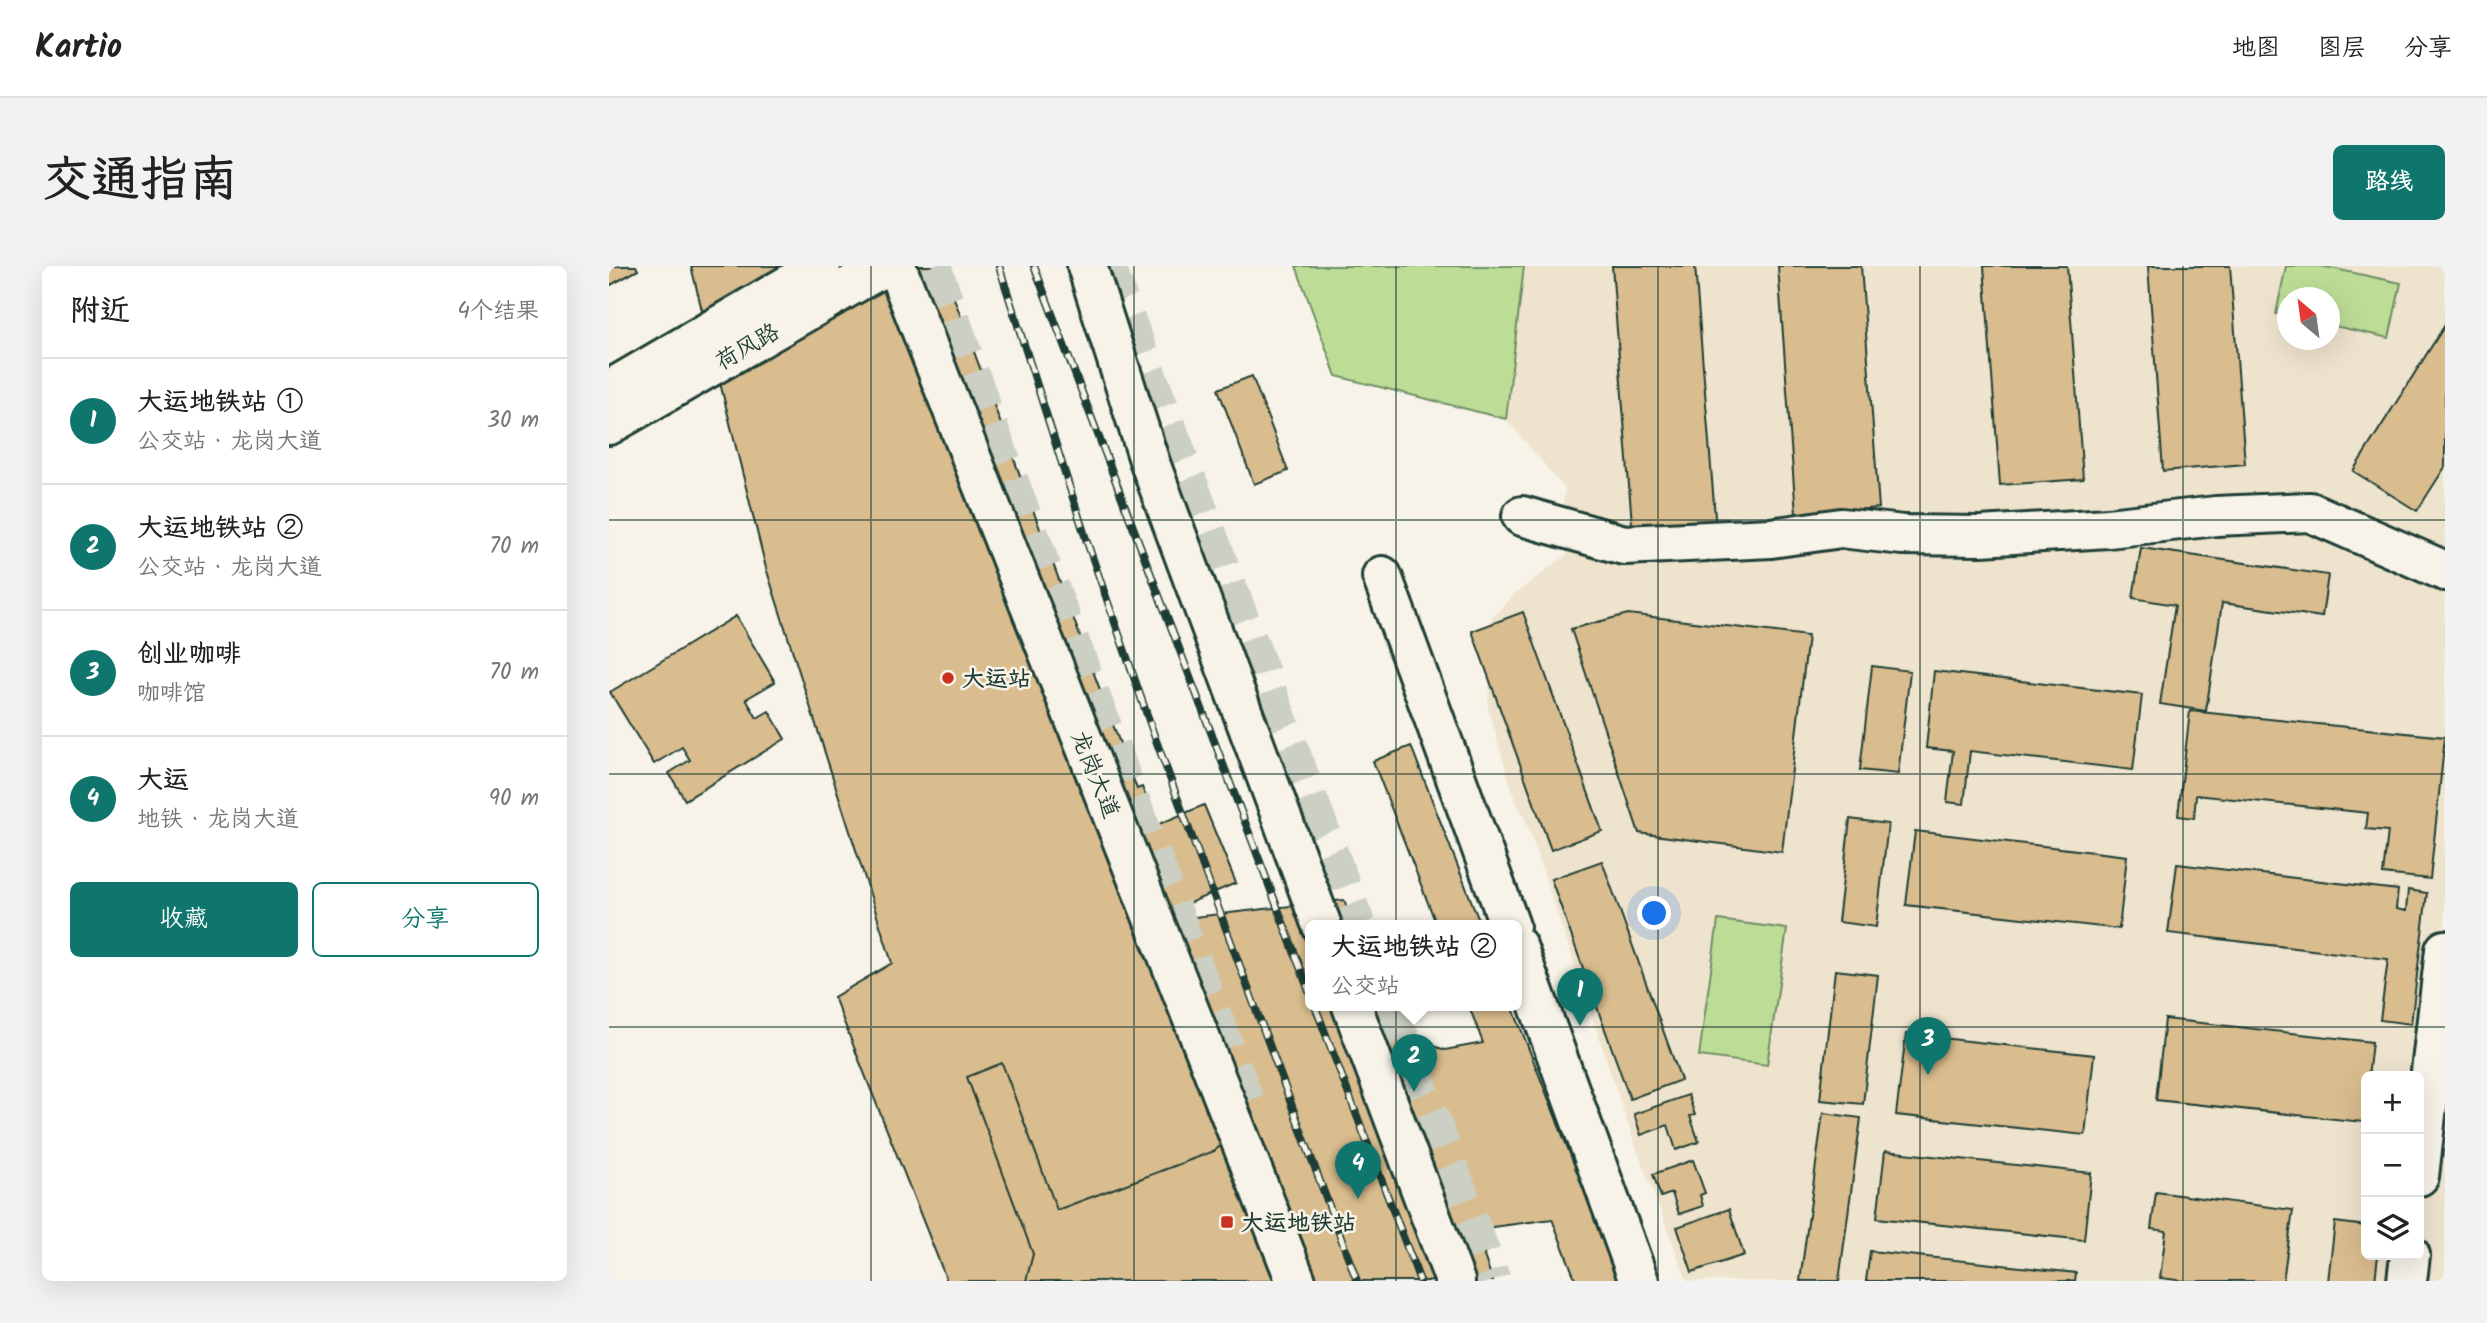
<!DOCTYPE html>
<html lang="zh">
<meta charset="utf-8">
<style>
:root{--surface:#fff;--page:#f2f2f2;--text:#222;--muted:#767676;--line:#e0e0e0;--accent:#0f766e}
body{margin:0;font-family:Kalam,"LXGW WenKai TC",sans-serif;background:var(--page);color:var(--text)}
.controls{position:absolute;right:21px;bottom:21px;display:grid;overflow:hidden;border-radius:10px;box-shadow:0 7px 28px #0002}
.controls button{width:63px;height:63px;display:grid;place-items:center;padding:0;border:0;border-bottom:2px solid var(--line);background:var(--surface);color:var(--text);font:35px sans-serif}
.compass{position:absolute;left:1668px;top:21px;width:63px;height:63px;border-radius:50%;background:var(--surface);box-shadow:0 7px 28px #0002;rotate:331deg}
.you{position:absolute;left:1046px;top:648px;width:24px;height:24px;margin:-18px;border:5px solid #fff;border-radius:50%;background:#1a73e8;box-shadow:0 0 0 10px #1a73e833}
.badge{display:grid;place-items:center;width:46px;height:46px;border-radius:50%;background:var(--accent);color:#fff;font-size:23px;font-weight:700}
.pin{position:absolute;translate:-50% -58px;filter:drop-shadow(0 2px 4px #0008)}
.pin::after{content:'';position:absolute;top:37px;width:24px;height:21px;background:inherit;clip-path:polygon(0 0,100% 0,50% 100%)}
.popup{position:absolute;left:696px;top:654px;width:217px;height:91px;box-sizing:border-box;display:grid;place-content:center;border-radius:10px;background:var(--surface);filter:drop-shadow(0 2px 5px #0005);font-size:23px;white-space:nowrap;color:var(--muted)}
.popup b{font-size:26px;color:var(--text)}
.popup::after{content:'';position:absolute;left:50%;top:100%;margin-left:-14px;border:14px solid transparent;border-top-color:var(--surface)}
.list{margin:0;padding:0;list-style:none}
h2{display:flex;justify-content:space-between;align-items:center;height:91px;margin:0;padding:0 28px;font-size:30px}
h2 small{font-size:23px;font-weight:400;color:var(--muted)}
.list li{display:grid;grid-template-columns:46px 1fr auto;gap:21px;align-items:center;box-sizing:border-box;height:126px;padding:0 28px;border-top:2px solid var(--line)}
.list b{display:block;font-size:26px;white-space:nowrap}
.list p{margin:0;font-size:23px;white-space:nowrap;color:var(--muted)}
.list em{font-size:23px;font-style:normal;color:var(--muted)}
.actions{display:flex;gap:14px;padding:21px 28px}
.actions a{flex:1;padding:16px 0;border:2px solid var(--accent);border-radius:10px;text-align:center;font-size:24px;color:var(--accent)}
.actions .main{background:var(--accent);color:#fff}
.icon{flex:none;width:38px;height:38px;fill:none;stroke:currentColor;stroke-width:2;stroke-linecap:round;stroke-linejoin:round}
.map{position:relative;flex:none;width:1836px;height:1015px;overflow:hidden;border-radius:10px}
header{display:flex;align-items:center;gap:42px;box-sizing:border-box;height:98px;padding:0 35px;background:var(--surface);border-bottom:2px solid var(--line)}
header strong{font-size:33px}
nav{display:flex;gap:38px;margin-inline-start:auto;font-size:24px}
.intro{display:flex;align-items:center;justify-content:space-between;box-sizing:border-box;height:168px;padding:0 42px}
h1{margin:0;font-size:49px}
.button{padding:18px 32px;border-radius:10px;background:var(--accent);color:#fff;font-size:24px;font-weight:700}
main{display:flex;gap:42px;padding:0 42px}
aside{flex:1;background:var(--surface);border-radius:10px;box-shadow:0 7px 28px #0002}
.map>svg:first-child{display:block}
</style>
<header>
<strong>Kartio</strong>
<nav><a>地图</a><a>图层</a><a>分享</a></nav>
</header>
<div class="intro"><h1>交通指南</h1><a class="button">路线</a></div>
<main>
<aside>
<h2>附近<small>4个结果</small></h2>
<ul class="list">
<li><span class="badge">1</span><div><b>大运地铁站 ①</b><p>公交站 · 龙岗大道</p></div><em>30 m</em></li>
<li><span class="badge">2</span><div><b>大运地铁站 ②</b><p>公交站 · 龙岗大道</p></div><em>70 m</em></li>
<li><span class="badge">3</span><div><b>创业咖啡</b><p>咖啡馆</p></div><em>70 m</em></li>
<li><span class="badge">4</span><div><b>大运</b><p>地铁 · 龙岗大道</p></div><em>90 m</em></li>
</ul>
<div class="actions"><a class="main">收藏</a><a>分享</a></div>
</aside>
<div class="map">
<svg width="1836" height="1015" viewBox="0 0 1836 1015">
<rect width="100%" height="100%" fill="#f7f3e8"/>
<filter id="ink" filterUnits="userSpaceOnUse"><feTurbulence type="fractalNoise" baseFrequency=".0143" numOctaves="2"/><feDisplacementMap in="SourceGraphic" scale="14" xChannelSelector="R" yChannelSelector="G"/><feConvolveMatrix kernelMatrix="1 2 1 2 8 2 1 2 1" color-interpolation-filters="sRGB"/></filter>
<g filter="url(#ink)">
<path fill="#eee3cd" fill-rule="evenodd" d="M915 0H1836V1015H1078L1023 870 918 558 904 528 879 441 882 353 907 327 959 288 953 249 956 223 897 153ZM1678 32H1720V74H1678ZM1757 810H1810V989H1757Z"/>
<g fill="#bddd96" stroke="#6e8d65" stroke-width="2">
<polygon points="687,0 915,0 897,153 727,110"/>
<polygon points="1677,0 1712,0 1792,17 1780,72 1721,59 1720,32 1678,32 1678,50 1667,48"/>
<polygon points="1109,654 1178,663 1158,799 1090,790"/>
</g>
<g fill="#dabd8e" stroke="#1f3d34" stroke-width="2">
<polygon points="0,0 27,0 29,4 0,20"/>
<polygon points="82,0 333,0 528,523 533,521 548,559 595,539 627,617 578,638 727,1015 338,1015 225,731 283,697 157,302"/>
<polygon points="1003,0 1086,0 1107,264 1024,271"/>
<polygon points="1169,0 1252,0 1270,242 1187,249"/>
<polygon points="1375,0 1458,0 1474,213 1391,219"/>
<polygon points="1539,0 1621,0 1636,198 1554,205"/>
<polygon points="1836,59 1836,201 1808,245 1744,205"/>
<polygon points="643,110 679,205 645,218 609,123"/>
<polygon points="1532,282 1719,309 1713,351 1613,337 1597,445 1551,438 1566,339 1524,332"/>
<polygon points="914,346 993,565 942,584 863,365"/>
<polygon points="1019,348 1199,370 1173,586 1030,567 962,363"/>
<polygon points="127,350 166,416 137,433 148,452 160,445 176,473 76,534 60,507 81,494 73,481 45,498 1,426"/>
<polygon points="1263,400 1301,405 1289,508 1251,504"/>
<polygon points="1325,405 1533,429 1524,504 1361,485 1355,538 1338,536 1344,485 1317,482"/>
<polygon points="1581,445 1836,471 1821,613 1774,608 1779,565 1757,563 1759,547 1587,529 1585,552 1569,550"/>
<polygon points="802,480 872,660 828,660 764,495"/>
<polygon points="1241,553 1279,558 1267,661 1229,656"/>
<polygon points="1306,565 1518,590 1510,663 1297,639"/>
<polygon points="993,595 1072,814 1021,833 942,613"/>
<polygon points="1568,598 1789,624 1787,643 1797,645 1799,624 1818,627 1802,758 1771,754 1779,693 1559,667"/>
<polygon points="735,634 745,660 702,660 702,740 777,740 783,754 802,772 836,784 874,777 860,740 903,740 1011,1015 967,1015 943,953 884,961 875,990 884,1015 417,1015 424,988 358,811 393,797 448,944 605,885 617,875 558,654"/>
<polygon points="1226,704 1269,709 1254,838 1211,834"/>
<polygon points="1556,753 1763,776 1754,856 1547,834"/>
<polygon points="1297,768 1485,789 1476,869 1287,849"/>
<polygon points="1079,829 1086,849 1081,850 1090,876 1067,884 1059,859 1032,869 1025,848"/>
<polygon points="1214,847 1252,852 1230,1015 1191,1015"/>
<polygon points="1276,885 1482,907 1475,974 1268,952"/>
<polygon points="1084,894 1096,927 1091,929 1094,940 1070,948 1063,927 1052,931 1044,908"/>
<polygon points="1547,926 1684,944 1674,1015 1576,1015 1551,1012 1557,965 1542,963"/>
<polygon points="1120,943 1135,989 1083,1006 1068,961"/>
<polygon points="1726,956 1757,960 1757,989 1769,989 1766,1015 1719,1015"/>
<polygon points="1261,985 1467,1007 1466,1015 1257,1015"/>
</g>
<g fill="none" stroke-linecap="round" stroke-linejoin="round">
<g stroke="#cccfc4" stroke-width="38" stroke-dasharray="38 19" stroke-linecap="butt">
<polyline points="323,0 386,177 643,853"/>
<polyline points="497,0 748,660"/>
<polyline points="779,740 883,1015"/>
</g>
<g stroke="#1f3d34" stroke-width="44">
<g id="minor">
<polyline points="0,124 212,0"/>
<polyline points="0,159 276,0"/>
<polyline points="913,250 1015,279 1162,272 1232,262 1294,269 1372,270 1499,262 1607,250 1701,246 1836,305"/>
<polyline points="773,310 901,660"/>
<polyline points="908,680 1030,1015"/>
<polyline points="1810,910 1836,684"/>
<polyline points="1798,1015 1801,989"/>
</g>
</g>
<g stroke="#1f3d34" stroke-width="44">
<g id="major">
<polyline points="287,0 687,1015"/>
<polyline points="478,0 541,197 713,660"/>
<polyline points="743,740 846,1015"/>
</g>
</g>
<use href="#minor" stroke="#f7f3e8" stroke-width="38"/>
<use href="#major" stroke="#f7f3e8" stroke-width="38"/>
<g stroke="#1f3d34" stroke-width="8">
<g id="rail">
<polyline points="390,0 478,276 545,469 748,1015"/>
<polyline points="425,0 702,730"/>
<polyline points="706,740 811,1015"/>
</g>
</g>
<use href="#rail" stroke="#f7f3e8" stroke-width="5" stroke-dasharray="16" stroke-linecap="butt"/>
</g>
</g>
<path fill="none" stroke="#1f3d34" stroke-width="2" stroke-opacity="0.55" d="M262 0V1015M525 0V1015M787 0V1015M1049 0V1015M1311 0V1015M1574 0V1015M0 254H1836M0 508H1836M0 761H1836"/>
<g fill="#c8321e" stroke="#f7f3e8" stroke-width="2.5">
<circle cx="339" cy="412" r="7"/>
<rect x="611" y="949" width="14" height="14" rx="3.5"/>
</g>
<g text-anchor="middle" stroke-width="5" stroke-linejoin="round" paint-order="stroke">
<g font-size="23" fill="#1f3d34" stroke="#f7f3e8">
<text transform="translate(138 80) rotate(-30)" y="8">荷风路</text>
<text transform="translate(487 508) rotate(68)" y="8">龙岗大道</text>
</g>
<g font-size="23" font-weight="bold" fill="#1f3d34" stroke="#f7f3e8" text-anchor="start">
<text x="353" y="420">大运站</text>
<text x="632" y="964">大运地铁站</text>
</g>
</g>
</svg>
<div class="controls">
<button>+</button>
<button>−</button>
<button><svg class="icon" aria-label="layers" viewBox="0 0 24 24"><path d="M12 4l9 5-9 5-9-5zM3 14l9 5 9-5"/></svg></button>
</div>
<svg class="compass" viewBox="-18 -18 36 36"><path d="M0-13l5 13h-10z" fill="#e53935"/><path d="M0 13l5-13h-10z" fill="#767676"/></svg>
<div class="you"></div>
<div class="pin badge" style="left:971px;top:760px">1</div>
<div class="pin badge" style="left:805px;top:826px">2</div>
<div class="popup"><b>大运地铁站 ②</b>公交站</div>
<div class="pin badge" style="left:1319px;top:809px">3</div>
<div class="pin badge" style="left:749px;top:933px">4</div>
</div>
</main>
